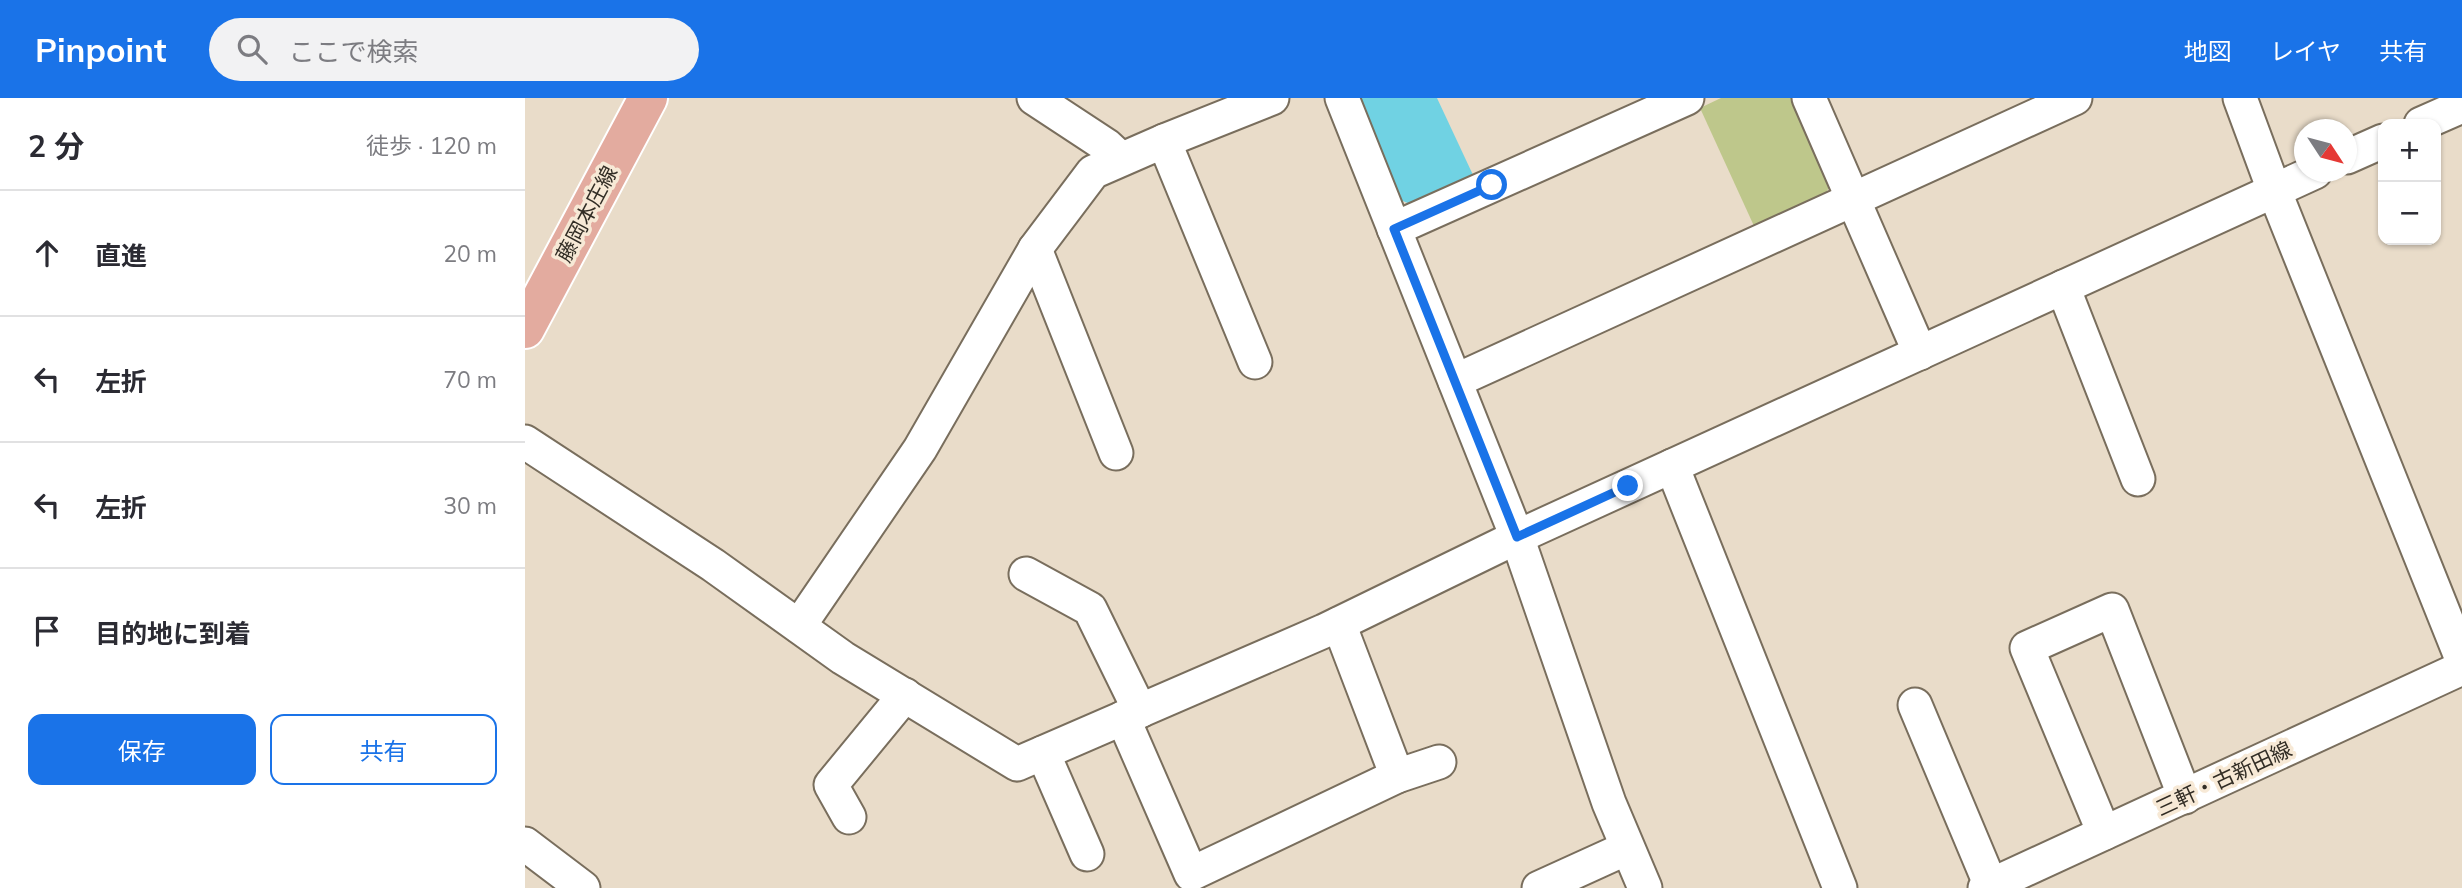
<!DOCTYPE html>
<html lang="ja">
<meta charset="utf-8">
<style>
:root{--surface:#fff;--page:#f2f2f3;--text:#2b2b33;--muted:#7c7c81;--line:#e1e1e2;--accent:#1a73e8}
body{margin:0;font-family:Mulish,"Noto Sans JP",sans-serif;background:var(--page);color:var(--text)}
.controls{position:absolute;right:21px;top:21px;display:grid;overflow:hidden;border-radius:14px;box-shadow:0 2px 5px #0004}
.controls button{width:63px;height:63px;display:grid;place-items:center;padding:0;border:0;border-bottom:2px solid var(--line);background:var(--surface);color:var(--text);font:35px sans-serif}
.compass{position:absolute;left:1769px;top:21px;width:63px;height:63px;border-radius:50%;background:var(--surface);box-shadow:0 2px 5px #0004;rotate:126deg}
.stop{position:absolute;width:21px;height:21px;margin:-16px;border:5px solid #1a73e8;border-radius:50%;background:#fff}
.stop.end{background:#1a73e8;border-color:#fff;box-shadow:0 2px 7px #0008}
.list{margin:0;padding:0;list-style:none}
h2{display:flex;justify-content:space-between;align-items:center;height:91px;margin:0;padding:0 28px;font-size:30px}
h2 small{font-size:23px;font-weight:400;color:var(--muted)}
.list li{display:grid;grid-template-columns:46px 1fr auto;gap:21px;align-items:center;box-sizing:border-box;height:126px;padding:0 28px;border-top:2px solid var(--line)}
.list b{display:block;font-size:26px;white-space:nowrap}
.list em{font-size:23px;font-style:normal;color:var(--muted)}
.actions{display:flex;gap:14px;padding:21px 28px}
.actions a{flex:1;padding:16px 0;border:2px solid var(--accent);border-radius:14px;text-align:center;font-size:24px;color:var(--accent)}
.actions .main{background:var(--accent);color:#fff}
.icon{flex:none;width:38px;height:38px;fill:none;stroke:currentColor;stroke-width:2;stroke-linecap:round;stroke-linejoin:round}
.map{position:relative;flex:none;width:1937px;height:790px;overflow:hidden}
header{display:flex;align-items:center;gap:42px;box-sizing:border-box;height:98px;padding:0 35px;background:var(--accent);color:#fff}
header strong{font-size:33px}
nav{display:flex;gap:38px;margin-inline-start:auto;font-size:24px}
.search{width:490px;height:63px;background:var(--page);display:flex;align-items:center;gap:18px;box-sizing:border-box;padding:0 24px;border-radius:38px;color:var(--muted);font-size:26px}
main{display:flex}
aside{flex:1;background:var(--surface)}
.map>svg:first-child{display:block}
</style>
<header>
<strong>Pinpoint</strong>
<div class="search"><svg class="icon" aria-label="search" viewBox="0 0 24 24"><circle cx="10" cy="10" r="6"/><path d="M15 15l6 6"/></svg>ここで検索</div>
<nav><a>地図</a><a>レイヤ</a><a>共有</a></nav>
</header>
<main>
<aside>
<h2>2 分<small>徒歩 · 120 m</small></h2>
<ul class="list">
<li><svg class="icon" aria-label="ahead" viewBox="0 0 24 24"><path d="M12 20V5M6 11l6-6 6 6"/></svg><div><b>直進</b></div><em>20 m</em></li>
<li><svg class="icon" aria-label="left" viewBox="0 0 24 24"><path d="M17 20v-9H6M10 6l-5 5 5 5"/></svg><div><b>左折</b></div><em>70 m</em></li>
<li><svg class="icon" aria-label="left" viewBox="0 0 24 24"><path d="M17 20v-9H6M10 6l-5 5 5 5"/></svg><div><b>左折</b></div><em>30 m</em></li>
<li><svg class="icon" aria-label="arrive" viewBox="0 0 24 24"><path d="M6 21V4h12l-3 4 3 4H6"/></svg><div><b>目的地に到着</b></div></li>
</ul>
<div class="actions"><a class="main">保存</a><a>共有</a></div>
</aside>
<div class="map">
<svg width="1937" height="790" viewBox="0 0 1937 790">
<rect width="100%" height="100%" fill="#e9dcc9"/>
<polygon fill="#bec78b" points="1196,0 1267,0 1306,86 1299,98 1229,128 1175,10"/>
<polygon fill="#70d2e3" points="834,0 912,0 948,77 885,106 873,101"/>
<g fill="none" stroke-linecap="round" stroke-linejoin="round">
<g stroke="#796e5d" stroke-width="37">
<g id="minor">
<polyline points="509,0 582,48 596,61"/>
<polyline points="817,0 992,439 1084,705 1120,790"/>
<polyline points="1284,0 1395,255"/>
<polyline points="1715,0 1749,92 1937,561"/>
<polyline points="1896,26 1937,8"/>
<polyline points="639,43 730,264"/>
<polyline points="1822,59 1858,43"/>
<polyline points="869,131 1162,0"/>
<polyline points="510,151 591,355"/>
<polyline points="1538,189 1613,381"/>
<polyline points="930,283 1550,0"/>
<polyline points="0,344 188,467 318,560 492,666 799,533 992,439 1790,74"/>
<polyline points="1147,368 1315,790"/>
<polyline points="501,476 565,511 615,613"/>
<polyline points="814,526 872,678"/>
<polyline points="274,528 395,351 510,151 568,74 639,43 747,0"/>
<polyline points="1390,607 1466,788"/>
<polyline points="598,620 666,776 872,678 914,664"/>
<polyline points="518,655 562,756"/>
<polyline points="324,719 306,687 380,597"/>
<polyline points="1579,735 1502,550 1587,512 1660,699"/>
<polyline points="0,746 58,790"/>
<polyline points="1014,790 1102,750"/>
<polyline points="1460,790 1937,570"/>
</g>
</g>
<g stroke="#fff" stroke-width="42">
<polyline id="major" points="0,231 123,0"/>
</g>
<use href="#minor" stroke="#fff" stroke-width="33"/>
<use href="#major" stroke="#e3ab9f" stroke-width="38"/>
</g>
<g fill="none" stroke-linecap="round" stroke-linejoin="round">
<polyline stroke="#1a73e8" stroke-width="9" points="967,87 869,131 992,439 1103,388"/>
</g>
<g text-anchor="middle" stroke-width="7" stroke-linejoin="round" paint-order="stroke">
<g font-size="21" fill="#322d25" stroke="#f7e9d6">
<text transform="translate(62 116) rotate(-62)" y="7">藤岡本庄線</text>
<text transform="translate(1699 681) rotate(-25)" y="7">三軒・古新田線</text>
</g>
</g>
</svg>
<div class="controls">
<button>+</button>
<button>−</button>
</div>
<svg class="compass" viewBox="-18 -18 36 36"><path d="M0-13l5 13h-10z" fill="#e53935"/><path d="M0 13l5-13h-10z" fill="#7c7c81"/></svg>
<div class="stop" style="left:967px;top:87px"></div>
<div class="stop end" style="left:1103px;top:388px"></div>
</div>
</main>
